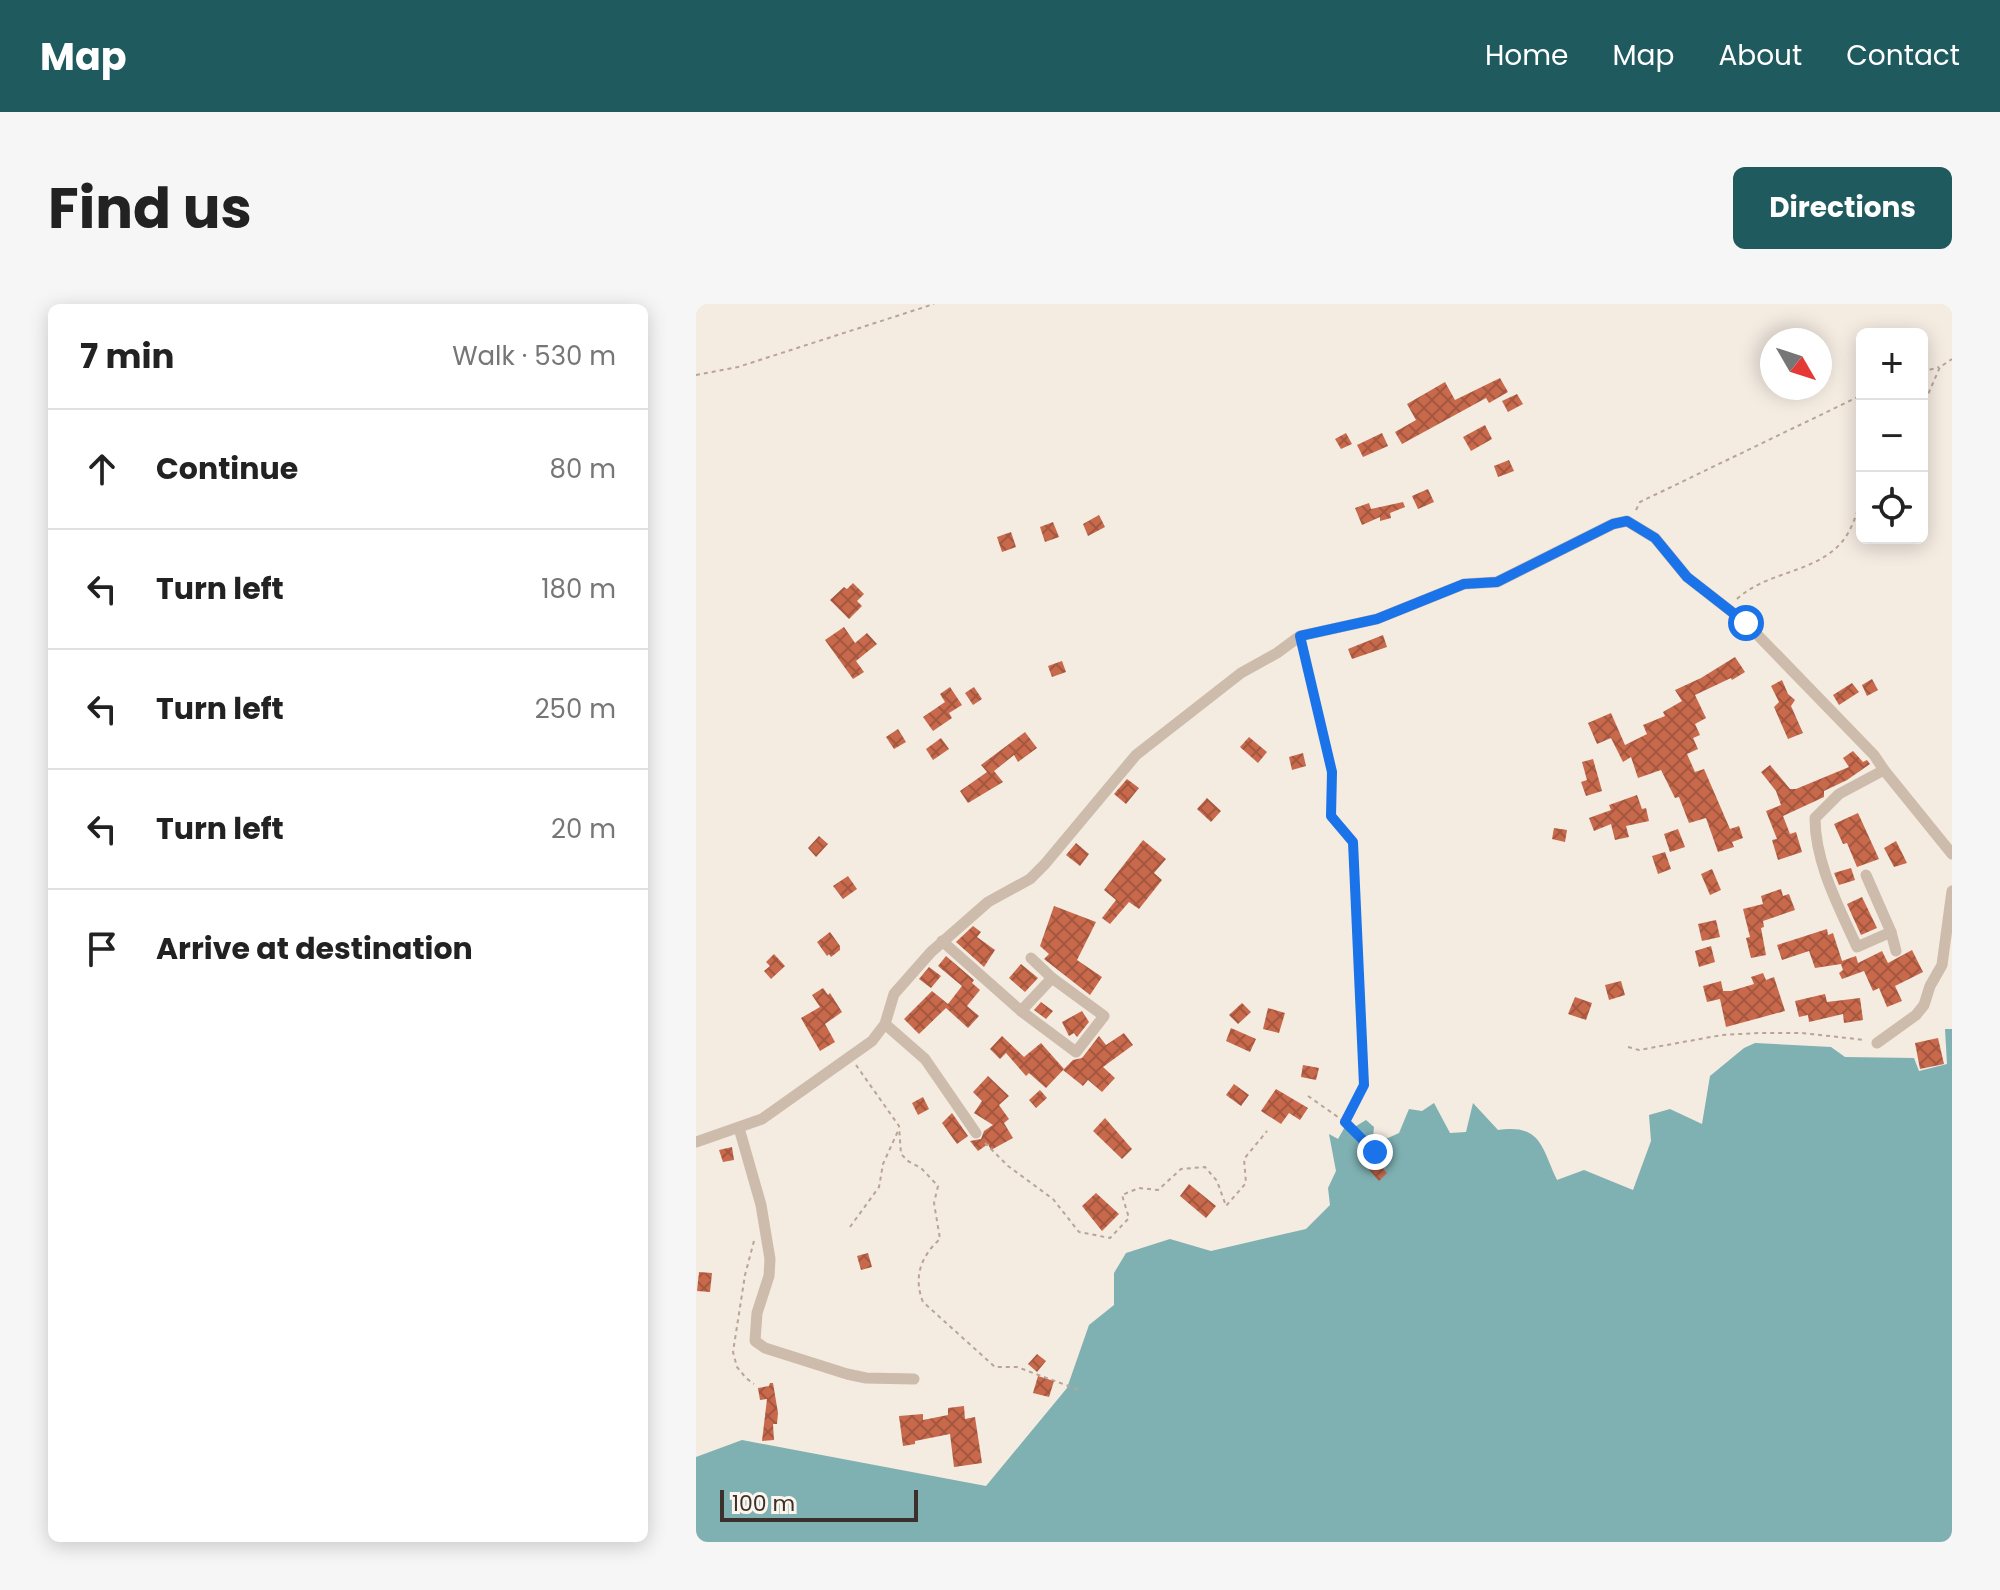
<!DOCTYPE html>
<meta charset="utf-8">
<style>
:root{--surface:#fff;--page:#f6f6f6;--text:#222;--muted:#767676;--line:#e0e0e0;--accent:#1f5a5e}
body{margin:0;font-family:Poppins,sans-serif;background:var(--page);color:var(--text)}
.controls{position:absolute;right:24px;top:24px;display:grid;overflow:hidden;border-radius:12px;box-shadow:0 4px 20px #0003}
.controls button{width:72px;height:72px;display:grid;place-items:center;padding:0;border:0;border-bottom:2px solid var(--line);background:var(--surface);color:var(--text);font:40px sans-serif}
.compass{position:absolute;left:1064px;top:24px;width:72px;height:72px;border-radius:50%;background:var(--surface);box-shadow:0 4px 20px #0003;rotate:129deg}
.scale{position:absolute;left:24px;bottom:20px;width:198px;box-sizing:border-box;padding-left:8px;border:4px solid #3b302b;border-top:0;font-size:22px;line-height:28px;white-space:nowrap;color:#3b302b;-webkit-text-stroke:6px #fbf5ee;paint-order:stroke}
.stop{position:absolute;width:24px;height:24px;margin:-18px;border:6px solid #1a73e8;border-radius:50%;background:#fff}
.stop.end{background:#1a73e8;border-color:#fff;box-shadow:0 2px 8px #0008}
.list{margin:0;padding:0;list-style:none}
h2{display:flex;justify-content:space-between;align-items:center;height:104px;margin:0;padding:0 32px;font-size:34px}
h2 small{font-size:26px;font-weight:400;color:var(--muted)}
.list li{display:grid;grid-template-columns:52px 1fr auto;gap:24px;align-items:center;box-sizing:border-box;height:120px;padding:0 32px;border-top:2px solid var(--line)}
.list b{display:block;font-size:30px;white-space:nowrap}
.list em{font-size:26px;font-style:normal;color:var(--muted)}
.icon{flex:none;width:44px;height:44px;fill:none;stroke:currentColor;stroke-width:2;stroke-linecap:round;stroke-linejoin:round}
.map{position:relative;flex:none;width:1256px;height:1238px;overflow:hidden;border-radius:12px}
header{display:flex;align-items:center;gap:48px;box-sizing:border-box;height:112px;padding:0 40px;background:var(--accent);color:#fff}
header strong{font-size:38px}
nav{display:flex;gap:44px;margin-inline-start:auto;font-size:28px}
.intro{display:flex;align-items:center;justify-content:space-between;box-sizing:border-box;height:192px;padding:0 48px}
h1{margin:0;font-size:56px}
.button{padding:20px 36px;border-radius:12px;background:var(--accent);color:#fff;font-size:28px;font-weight:700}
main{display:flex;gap:48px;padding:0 48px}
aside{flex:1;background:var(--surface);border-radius:12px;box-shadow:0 4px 20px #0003}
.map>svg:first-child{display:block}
</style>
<header>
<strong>Map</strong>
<nav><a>Home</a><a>Map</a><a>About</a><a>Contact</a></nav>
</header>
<div class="intro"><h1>Find us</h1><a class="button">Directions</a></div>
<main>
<aside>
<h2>7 min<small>Walk · 530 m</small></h2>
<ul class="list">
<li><svg class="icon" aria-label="ahead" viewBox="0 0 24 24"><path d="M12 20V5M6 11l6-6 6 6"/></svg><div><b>Continue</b></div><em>80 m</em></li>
<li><svg class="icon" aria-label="left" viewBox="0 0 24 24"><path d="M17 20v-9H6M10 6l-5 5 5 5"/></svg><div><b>Turn left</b></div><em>180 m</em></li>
<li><svg class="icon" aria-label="left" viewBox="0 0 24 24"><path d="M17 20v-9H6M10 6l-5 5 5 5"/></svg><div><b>Turn left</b></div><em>250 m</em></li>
<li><svg class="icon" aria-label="left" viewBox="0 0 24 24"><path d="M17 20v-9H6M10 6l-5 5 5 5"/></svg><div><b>Turn left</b></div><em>20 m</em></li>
<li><svg class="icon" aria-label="arrive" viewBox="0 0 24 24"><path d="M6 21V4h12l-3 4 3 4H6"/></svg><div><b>Arrive at destination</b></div></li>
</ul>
</aside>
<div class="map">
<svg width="1256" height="1238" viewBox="0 0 1256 1238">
<defs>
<pattern id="building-cross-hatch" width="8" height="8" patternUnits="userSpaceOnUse" patternTransform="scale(2)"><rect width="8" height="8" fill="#c8694b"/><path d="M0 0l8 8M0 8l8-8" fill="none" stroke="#a4573f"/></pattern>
</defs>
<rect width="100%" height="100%" fill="#f4ebe1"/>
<path fill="#7fb0b2" d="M1249 725H1256V1238H0V1153L46 1136 290 1182 371 1084 393 1021 418 1001V969L430 949 474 935 515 947 610 925 634 901 632 884 640 867 633 830 642 835 650 821 657 824 670 816 678 823 677 834H692L703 829 713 805 726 807 738 799 754 829 770 828 777 799 802 826C845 820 845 842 861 876L888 866 937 886 955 837 953 811 974 805 1006 820 1014 772 1048 744 1059 739 1135 743 1149 753 1218 754 1223 767 1251 760Z"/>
<g fill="url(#building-cross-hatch)">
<polygon points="804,74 812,88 793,99 790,94 706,140 699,128 720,116 711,100 749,78 759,96"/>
<polygon points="821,90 827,100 812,108 806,97"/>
<polygon points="789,121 796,135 775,147 767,133"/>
<polygon points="650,129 656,140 645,145 639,135"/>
<polygon points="686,129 692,142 667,153 661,141"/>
<polygon points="813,156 818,167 802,173 798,162"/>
<polygon points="732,185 738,198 722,205 716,192"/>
<polygon points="707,198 709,203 694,209 695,214 684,217 684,213 666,221 659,204 673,199 675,205"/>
<polygon points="403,211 409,223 392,232 387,220"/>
<polygon points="357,218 363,233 349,238 344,223"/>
<polygon points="315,228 320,243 306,248 301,233"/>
<polygon points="157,279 168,290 161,297 166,302 153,315 134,296 148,283 151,285"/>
<polygon points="148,323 159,339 171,329 181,340 160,357 168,368 157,375 129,336"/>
<polygon points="687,331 691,343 656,355 652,345"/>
<polygon points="1039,353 1049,368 1036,376 1035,374 999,391 1010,414 999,420 1004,431 997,434 1002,445 991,450 999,468 1008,465 1034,525 1043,522 1047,534 1036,538 1038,543 1022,548 1010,514 993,519 983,493 979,494 965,466 942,474 935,453 927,458 915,434 901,440 892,419 915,409 929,441 951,430 947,421 969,412 967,408 986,397 979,386 1005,374"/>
<polygon points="366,357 370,368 356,373 352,362"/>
<polygon points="1176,375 1182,386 1171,392 1166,381"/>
<polygon points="1086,376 1092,390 1099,396 1095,402 1107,429 1092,435 1078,403 1083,398 1075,382"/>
<polygon points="1156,379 1163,388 1143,401 1137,391"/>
<polygon points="254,383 266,401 253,409 256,414 237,427 227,413 249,398 244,390"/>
<polygon points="278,383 286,395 277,401 269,389"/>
<polygon points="202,425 210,438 198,445 190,433"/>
<polygon points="329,428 341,444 322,458 318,451 298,467 307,478 272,499 264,487 291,468 285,461"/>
<polygon points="553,433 571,448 562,459 544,443"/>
<polygon points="245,434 253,445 237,456 230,445"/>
<polygon points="1157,447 1167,458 1171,456 1174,460 1151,476 1128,487 1128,493 1087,512 1094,530 1100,528 1106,548 1082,556 1076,536 1081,535 1070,507 1085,501 1080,487 1065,468 1074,461 1094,485 1100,485 1153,463 1147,454"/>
<polygon points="607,449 610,462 596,466 593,453"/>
<polygon points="897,455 906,487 890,492 885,478 891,476 886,458"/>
<polygon points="431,475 443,484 430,500 418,490"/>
<polygon points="941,491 946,505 950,504 953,517 930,522 933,533 919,536 915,520 898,527 893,514 915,506 913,501"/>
<polygon points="511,494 525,507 515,518 501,505"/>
<polygon points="1162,509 1183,555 1161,563 1151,539 1147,540 1138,520"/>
<polygon points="858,524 871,526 869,538 856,535"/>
<polygon points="982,525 989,543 974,548 968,530"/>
<polygon points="123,532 132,540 120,553 112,544"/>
<polygon points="447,536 470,555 458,569 466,576 443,605 433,598 414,620 406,614 420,596 408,586"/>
<polygon points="1200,537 1211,559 1198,563 1188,544"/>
<polygon points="380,539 393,550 384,562 370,551"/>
<polygon points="969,548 975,565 962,570 956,552"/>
<polygon points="1155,564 1159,576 1143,581 1138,569"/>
<polygon points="1016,565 1025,586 1014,591 1005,570"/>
<polygon points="152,572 161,585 147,595 137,582"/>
<polygon points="1085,585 1087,592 1093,590 1099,606 1067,617 1068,623 1065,624 1070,651 1055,654 1050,634 1054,633 1047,605 1067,600 1065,592"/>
<polygon points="1166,593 1181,624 1165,631 1151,600"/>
<polygon points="358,602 400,618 381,656 406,673 394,691 348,655 353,650 344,642"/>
<polygon points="1020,616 1024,633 1006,637 1002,620"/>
<polygon points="277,622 285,628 281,633 299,646 288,663 260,638"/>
<polygon points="1131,625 1132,631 1137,629 1146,657 1160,652 1162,659 1186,647 1192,659 1216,646 1227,668 1199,682 1206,697 1191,703 1183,684 1177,687 1168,667 1146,675 1143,669 1147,666 1145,660 1119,664 1113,647 1086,656 1081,641"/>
<polygon points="134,628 144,642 144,646 135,653 133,650 131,652 121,638"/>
<polygon points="1015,642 1019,658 1003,663 999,647"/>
<polygon points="78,650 89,662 75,675 68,667 74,662 70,658"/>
<polygon points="250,652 278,676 276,679 284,686 271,702 283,712 272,724 250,704 223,730 208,715 236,687 252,700 266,682 242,662"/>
<polygon points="325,660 342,674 329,688 313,674"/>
<polygon points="233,663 245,672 235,684 223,675"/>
<polygon points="1067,669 1070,676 1078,673 1089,707 1030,723 1024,695 1011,698 1007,682 1025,677 1027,687 1035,687 1058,680 1055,673"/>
<polygon points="925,677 929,691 913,696 909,681"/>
<polygon points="127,684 132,691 134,689 146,708 129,720 139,738 124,747 105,714 124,703 116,691"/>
<polygon points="1129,690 1131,698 1164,694 1167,716 1148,719 1147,710 1113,718 1112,711 1103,713 1099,697"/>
<polygon points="879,693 896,699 890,716 872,710"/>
<polygon points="345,698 357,707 350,715 338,706"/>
<polygon points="546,699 555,708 542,720 533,711"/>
<polygon points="572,704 589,709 583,729 567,725"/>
<polygon points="386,707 393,718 381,733 378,729 373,732 366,718"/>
<polygon points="535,724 560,735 554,748 530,737"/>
<polygon points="428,729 437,741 407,763 419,774 406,788 392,776 387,782 367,766 377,756 386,754 403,732 410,741"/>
<polygon points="306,732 328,753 345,739 368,765 350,784 333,769 330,772 310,749 304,755 294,745"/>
<polygon points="1242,734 1248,760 1224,765 1219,739"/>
<polygon points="607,761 623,764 620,776 605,773"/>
<polygon points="292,772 313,792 303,801 313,815 308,819 317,834 295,846 292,840 282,847 274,837 285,835 288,827 297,821 278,809 286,797 277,788"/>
<polygon points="538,780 553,791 545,802 530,791"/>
<polygon points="580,785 612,804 604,816 593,809 585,820 565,807"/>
<polygon points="344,786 351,794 340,804 333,796"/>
<polygon points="227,793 233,805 222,811 216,799"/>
<polygon points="256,809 272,832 261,840 246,819"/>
<polygon points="409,814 436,845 426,855 397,827"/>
<polygon points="36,843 38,856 27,858 23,846"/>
<polygon points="677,854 691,869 683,877 669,861"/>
<polygon points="493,880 520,902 510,914 484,892"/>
<polygon points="400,889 423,910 406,927 386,902"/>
<polygon points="172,949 176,963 165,966 161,952"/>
<polygon points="3,968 16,969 14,988 1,987"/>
<polygon points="341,1050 350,1057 341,1068 332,1060"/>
<polygon points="342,1072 358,1077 353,1093 337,1089"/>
<polygon points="74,1079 77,1079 82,1109 81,1120 77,1120 78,1136 66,1137 71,1095 64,1096 62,1084 73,1082"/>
<polygon points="268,1102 269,1115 279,1113 286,1159 258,1163 254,1130 219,1137 219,1140 207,1142 203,1112 227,1110 227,1116 252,1111 252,1104"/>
</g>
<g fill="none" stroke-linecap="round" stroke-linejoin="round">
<g stroke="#b9a596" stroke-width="2" stroke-dasharray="4 4" stroke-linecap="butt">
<polyline points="1226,68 1243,63"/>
<polyline points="0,71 42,63 238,0"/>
<polyline points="1226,104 1244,63 1256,55"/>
<polyline points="940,206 944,198 1166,91"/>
<path d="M1041 295C1071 267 1117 270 1145 239 1156 227 1161 208 1166 193"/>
<polyline points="607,343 636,468 635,512 657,538 668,781 649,818"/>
<polyline points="932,743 943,746 1026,731 1063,729 1106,729 1169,736"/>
<path d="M160 761 203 822 205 850 212 857 225 864 242 882 238 899 244 935C225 952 217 973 227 998L299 1063H321L386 1087"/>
<polyline points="612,792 649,818 679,848"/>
<polyline points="289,839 312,862 357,895 383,928 414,934 433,914 426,891 443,884 462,886 485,865 509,863 521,877 530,902 550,879 548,855 571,827"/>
<polyline points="154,923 183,883 187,860 202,827"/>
<polyline points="58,937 49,971 37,1048 41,1063 50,1074 58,1080"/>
</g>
<g stroke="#cdbbac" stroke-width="11">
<polyline points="1188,466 1256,550"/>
<polyline points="1170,571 1195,628 1200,647"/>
<polyline points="246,637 325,707 380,748 408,712 356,674 335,654"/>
<polyline points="325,707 356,674"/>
<polyline points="189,720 229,755 280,829"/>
<polyline points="1181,739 1220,711 1228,701 1234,682 1246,661 1256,587"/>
<polyline points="43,824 65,901 74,955 73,972 61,1009 59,1037 69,1044 151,1070 170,1074 218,1075"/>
<path d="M0 838 66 815 176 737 189 720 198 690 235 648 292 598 334 575 349 560 440 451 545 369 581 349 604 332 681 315 768 280 801 278 917 220 931 217 959 234 991 273 1050 319 1178 451 1188 466 1143 490 1119 514C1119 559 1143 603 1161 643L1195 628"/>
</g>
</g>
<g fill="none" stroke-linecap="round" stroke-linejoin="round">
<polyline stroke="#1a73e8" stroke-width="10" points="679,848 649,818 668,781 657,538 635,512 636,468 604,332 681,315 768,280 801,278 917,220 931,217 959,234 991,273 1050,319"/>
</g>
</svg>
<div class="controls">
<button>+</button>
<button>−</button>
<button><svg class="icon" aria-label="locate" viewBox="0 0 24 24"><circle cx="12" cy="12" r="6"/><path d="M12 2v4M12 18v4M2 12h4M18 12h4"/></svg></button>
</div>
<svg class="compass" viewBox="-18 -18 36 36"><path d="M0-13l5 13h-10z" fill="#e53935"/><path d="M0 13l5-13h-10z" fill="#767676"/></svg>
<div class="scale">100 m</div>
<div class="stop" style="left:1050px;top:319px"></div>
<div class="stop end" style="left:679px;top:848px"></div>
</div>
</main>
